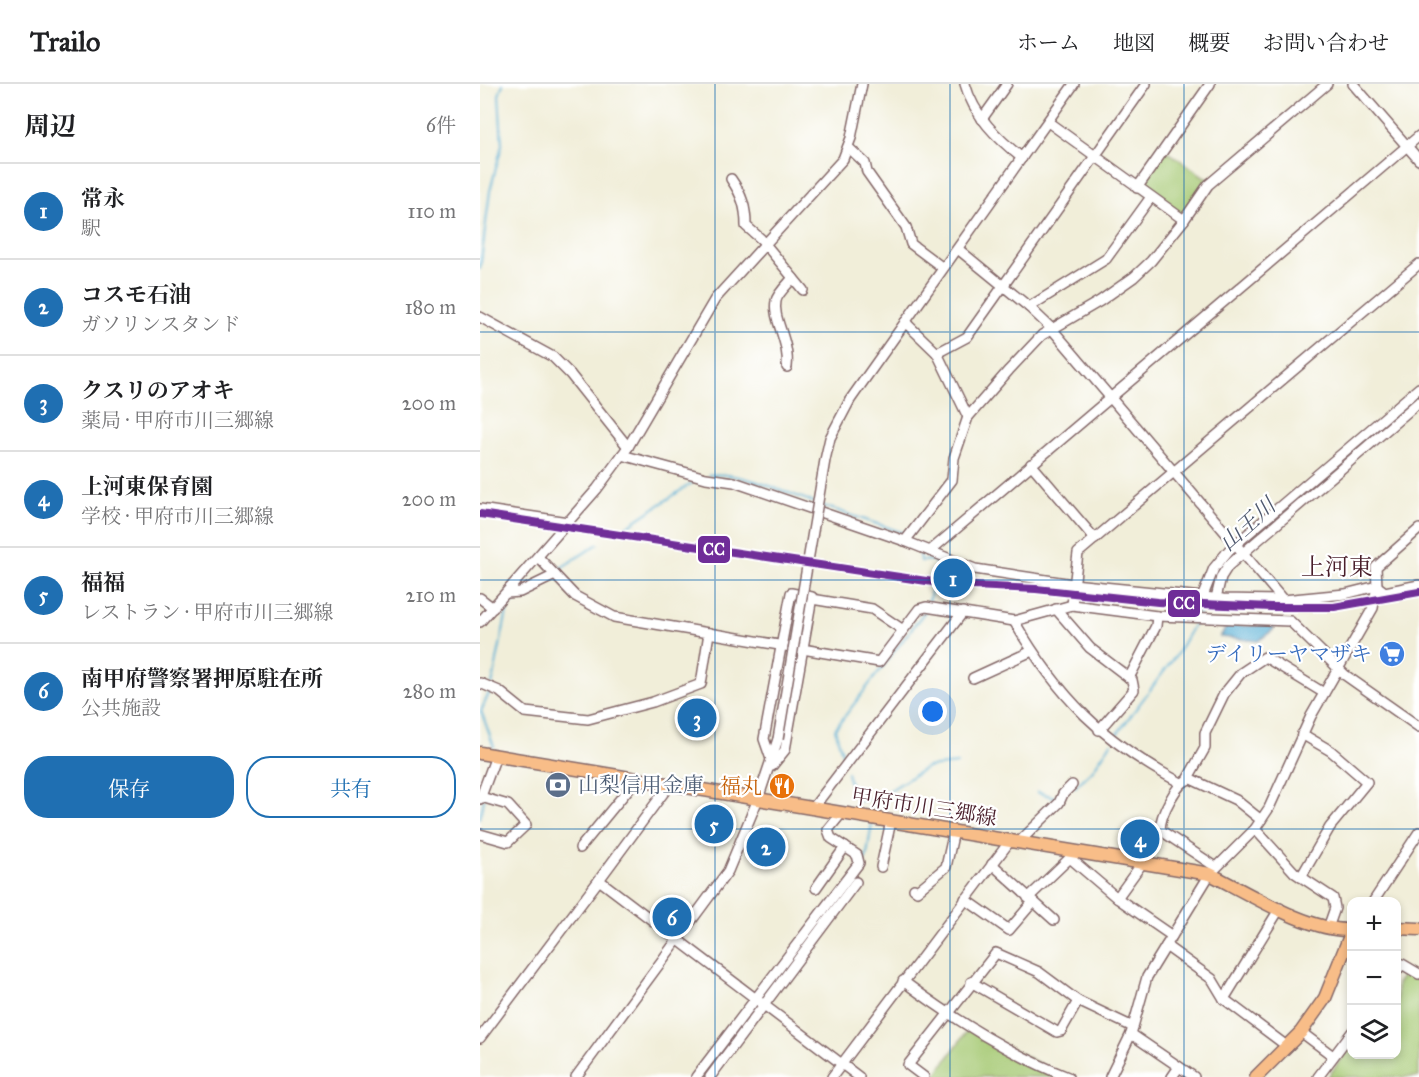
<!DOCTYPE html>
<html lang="ja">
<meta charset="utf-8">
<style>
:root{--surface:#fff;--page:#f2f2f2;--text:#202124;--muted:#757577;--line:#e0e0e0;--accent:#1f6fb2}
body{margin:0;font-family:"IM FELL Great Primer","Noto Serif JP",serif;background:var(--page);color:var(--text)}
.controls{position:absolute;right:18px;bottom:18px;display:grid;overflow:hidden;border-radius:12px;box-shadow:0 3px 9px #0003}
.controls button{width:54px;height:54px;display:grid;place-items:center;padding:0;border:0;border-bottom:2px solid var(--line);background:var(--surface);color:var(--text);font:30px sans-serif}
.you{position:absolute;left:453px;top:628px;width:21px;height:21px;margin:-15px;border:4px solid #fff;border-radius:50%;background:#1a73e8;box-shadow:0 0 0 9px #1a73e833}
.badge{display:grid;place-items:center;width:39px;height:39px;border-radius:50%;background:var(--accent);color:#fff;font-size:20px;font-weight:700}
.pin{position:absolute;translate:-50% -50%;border:3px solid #fff;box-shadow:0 2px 6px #0006}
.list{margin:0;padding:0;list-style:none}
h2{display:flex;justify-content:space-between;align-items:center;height:78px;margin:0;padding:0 24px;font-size:26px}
h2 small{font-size:20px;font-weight:400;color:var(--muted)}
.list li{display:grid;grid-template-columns:39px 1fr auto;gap:18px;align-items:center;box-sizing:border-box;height:96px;padding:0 24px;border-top:2px solid var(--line)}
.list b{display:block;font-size:22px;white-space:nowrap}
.list p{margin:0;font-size:20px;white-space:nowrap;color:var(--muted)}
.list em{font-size:20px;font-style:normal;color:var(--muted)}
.actions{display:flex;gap:12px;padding:18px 24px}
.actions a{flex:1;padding:14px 0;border:2px solid var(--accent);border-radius:24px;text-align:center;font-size:21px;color:var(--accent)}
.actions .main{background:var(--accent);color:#fff}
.icon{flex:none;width:33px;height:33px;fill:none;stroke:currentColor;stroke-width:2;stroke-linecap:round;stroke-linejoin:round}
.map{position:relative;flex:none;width:939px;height:993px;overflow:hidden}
header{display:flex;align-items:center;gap:36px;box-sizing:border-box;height:84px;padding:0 30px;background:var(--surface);border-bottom:2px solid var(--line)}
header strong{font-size:28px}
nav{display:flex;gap:33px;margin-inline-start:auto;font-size:21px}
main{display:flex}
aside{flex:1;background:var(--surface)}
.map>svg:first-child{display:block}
</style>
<header>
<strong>Trailo</strong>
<nav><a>ホーム</a><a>地図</a><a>概要</a><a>お問い合わせ</a></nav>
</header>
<main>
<aside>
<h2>周辺<small>6件</small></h2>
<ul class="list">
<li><span class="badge">1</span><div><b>常永</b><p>駅</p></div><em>110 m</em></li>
<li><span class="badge">2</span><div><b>コスモ石油</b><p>ガソリンスタンド</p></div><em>180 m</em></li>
<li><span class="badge">3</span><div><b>クスリのアオキ</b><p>薬局 · 甲府市川三郷線</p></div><em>200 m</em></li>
<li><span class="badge">4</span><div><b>上河東保育園</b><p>学校 · 甲府市川三郷線</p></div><em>200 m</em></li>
<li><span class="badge">5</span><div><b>福福</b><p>レストラン · 甲府市川三郷線</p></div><em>210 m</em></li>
<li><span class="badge">6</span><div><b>南甲府警察署押原駐在所</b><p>公共施設</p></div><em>280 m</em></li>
</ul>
<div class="actions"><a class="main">保存</a><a>共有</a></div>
</aside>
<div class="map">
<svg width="939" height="993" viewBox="0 0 939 993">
<rect width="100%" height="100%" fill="#fff"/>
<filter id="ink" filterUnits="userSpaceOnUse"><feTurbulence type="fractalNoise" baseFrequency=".0167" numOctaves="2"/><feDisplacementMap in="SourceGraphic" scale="12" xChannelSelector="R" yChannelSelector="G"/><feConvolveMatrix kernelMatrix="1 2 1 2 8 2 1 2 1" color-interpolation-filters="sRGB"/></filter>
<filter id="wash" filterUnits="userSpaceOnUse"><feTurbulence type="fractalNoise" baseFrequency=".008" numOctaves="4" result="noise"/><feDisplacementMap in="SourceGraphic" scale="24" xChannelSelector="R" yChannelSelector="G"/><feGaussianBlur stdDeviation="1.35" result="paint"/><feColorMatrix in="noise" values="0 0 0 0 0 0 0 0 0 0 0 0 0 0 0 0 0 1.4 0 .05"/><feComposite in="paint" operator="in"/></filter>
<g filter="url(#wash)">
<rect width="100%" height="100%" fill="#f1eed9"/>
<g fill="#a4c871" stroke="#77744e" stroke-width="1.5">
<polygon points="684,65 732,98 704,136 657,104"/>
<polygon points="924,890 939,897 939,993 848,993 871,961 872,970 916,970 917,900"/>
<polygon points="490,943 584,993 454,993"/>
</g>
<polygon fill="#57afd4" stroke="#506780" stroke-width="1.5" points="794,541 793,546 778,557 740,553 747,542"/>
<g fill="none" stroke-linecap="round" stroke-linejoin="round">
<g stroke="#57afd4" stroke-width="2">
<polyline points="0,185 10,107 22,61 19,11 23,0"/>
<path d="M229 391C261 387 306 409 336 419"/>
<polyline points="341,421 424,449"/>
<polyline points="146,443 215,397"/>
<polyline points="760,463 939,311"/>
<polyline points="440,470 441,477 456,476 455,484"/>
<polyline points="76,487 118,460"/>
<polyline points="449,517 452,503"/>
<polyline points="718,531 725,517"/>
<polyline points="12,601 28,522 54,506"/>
<polyline points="10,607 1,627 14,663"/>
<polyline points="634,654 697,570 716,536"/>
<polyline points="364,675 355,645 446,526"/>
<polyline points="367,689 373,710 380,717 401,712 447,683 477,680"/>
<polyline points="595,703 612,687 631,659"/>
<polyline points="557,708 577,714"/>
<polyline points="395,728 397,714"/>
<polyline points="0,734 4,716"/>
<polyline points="382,781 387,771 392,738"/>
<polyline points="283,913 301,889"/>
<polyline points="222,993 275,923"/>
</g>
</g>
</g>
<g filter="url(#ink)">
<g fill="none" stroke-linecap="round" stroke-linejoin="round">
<g stroke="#846768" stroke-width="12">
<g id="minor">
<path d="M485 0C494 32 517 54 542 74"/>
<polyline points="873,0 939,76"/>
<polyline points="502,35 527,0"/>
<polyline points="568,38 704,136"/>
<polyline points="368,63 385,79 387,88 426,143 431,160 463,184"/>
<path d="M251 95C262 111 266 123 266 142L281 155 323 206"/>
<polyline points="657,104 730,0"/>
<polyline points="478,165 549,223 572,245 803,516"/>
<polyline points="549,223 626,175 671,113"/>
<polyline points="0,233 73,273 90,290 148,363"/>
<polyline points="425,238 457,269 488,333"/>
<polyline points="457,269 487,253 666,0"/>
<path d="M307 283C310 257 292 235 296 217 297 210 308 200 313 194"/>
<polyline points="370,316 594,0"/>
<polyline points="142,371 226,394 254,398 425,457 495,485 593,500 743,515 803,516 865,510 897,502 905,508 939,501"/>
<polyline points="551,380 615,455"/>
<polyline points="0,425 88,438"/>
<polyline points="425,457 472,396 474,374 488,333 529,286 562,251 620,217 654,193 671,177 704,136 728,101 847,0"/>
<polyline points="450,467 939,52"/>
<polyline points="58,473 95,512 134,533 399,578 439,525 446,523 534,537 592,521 677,532 810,537 865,591 939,643"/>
<polyline points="27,509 40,508 75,491"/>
<polyline points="0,514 13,524"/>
<polyline points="722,514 734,484 749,466 939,304"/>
<polyline points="736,514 741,493 748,482 939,318"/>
<polyline points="332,515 392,525 423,546"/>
<polyline points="592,521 598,469 939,180"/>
<polyline points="576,525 610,564 652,596 654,606 619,646"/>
<path d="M534 537C579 614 622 657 701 699"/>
<polyline points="0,538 117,405 148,363 235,215 363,75 371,54 382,0"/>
<polyline points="493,594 552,567"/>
<polyline points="649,594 676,542 677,532"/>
<polyline points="0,599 19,607 45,628 108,635 173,618 221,600 229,549"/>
<polyline points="292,678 284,655 311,509 332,513 305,666 292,682"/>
<polyline points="708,694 725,664 725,649 744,610 761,589 785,573 844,609"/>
<polyline points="190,700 119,796 379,993"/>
<polyline points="0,715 16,672"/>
<polyline points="333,724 483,528"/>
<polyline points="775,745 815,789 853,814 855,824 848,844"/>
<polyline points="0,750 28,758 46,741 28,721 1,713"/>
<polyline points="539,758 579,719 583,710 592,701"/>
<polyline points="100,764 151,702 153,694"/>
<polyline points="590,774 637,814 692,852"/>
<polyline points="659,777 680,746"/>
<polyline points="512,780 574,836"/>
<polyline points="401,783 411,737"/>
<path d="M736 783 680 746C680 732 697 696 711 695L756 716 781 736"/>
<polyline points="821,793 850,743 887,698 851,667 822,650"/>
<polyline points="336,804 365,763"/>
<polyline points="434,805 437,807 466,783 474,747"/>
<polyline points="548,814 593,771"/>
<polyline points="637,814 663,778"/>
<polyline points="485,815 529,846 553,818"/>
<polyline points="893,818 939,748"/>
<polyline points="686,862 732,895 744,915 808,963"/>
<polyline points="916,888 922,880 939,890"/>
<path d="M423 897C474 935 528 970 588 993"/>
<polyline points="491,898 577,948 581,947 598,917"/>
<polyline points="744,915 800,824"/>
<polyline points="821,948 853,972"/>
<polyline points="651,950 714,993"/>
<polyline points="0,954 119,796"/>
<polyline points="96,993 248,787 278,715 298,655"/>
<polyline points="216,993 379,779 377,771 351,754 348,746 361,730"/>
<polyline points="230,993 376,798"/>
<polyline points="352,993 530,757"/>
<polyline points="444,993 428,981 516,869 559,888 598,917 653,943"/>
<polyline points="630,993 651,950 667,893 730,790 775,745 789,724 831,632 893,524 897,502 896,483 939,445"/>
<polyline points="692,993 699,983"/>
<polyline points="838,993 872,948"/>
</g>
</g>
<g stroke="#846768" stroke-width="15">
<g id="major">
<path d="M0 669 730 790C768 809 829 848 872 846"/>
<polyline points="916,844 939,845"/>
<polyline points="776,993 821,948 845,914 872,847"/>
</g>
</g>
<use href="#minor" stroke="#fff" stroke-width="9"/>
<use href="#major" stroke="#f8bd88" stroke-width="12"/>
<g stroke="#846768" stroke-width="12" stroke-linecap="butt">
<polyline id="minor-bridge" points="298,655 345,376 350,354 370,316"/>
</g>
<use href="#minor-bridge" stroke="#fff" stroke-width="9"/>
<g stroke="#fff" stroke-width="12">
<polyline id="rail-1" points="0,430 473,501 556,505 678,518 791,523 854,523 939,508"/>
</g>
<use href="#rail-1" stroke="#6f2d98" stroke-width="8"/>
</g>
</g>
<path fill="none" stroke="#1f6fb2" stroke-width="1.5" stroke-opacity="0.55" d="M235 0V993M470 0V993M704 0V993M0 248H939M0 496H939M0 745H939"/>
<defs>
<g id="supermarket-disc" transform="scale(1.35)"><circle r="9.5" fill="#3f7fe0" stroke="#fff"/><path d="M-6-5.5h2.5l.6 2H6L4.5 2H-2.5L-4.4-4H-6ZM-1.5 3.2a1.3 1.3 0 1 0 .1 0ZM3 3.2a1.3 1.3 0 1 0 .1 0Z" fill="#fff"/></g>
<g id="bank-disc" transform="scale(1.35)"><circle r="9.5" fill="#5c6f8a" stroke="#fff"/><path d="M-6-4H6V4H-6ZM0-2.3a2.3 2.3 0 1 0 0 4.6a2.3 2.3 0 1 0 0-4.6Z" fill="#fff"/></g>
<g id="restaurant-disc" transform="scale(1.35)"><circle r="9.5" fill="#e8710a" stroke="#fff"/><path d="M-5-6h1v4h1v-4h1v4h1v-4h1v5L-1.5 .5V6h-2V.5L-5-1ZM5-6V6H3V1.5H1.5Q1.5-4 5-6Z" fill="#fff"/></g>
</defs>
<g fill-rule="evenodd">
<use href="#supermarket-disc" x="912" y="570"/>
<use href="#bank-disc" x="78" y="701"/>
<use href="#restaurant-disc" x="302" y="702"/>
</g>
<g text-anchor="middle" stroke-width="4.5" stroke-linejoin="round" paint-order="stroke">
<g font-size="21" fill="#366cbe" stroke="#fff" text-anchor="end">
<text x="892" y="577">デイリーヤマザキ</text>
</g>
<g font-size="21" fill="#4e5e75" stroke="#fff" text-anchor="start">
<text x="98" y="708">山梨信用金庫</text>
</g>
<g font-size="21" fill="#c56008" stroke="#fff" text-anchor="end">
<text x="282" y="709">福丸</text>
</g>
<g font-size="21" fill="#4a1f2b" stroke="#fff">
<text transform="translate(444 723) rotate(9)" y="7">甲府市川三郷線</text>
</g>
<g font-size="22" font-style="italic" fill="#4f596f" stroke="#fff">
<text transform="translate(767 440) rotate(-42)" y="8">山王川</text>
</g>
<g font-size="24" fill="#4a1f2b" stroke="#fff">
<text x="857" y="491">上河東</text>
</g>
</g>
<g stroke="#fff" stroke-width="2">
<rect x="217" y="451" width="34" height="29" rx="6" fill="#6f2d98"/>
<rect x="687" y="505" width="34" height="29" rx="6" fill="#6f2d98"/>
</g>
<g font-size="16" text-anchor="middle" font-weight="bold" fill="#fff">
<text x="234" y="471">CC</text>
<text x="704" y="525">CC</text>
</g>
</svg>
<div class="controls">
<button>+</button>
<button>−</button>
<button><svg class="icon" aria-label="layers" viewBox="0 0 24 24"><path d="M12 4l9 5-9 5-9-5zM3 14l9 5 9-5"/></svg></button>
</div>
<div class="you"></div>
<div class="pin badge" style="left:473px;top:494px">1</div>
<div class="pin badge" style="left:286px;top:763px">2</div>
<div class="pin badge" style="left:217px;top:634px">3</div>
<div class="pin badge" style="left:660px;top:755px">4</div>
<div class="pin badge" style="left:234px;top:740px">5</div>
<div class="pin badge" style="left:192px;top:833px">6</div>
</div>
</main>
